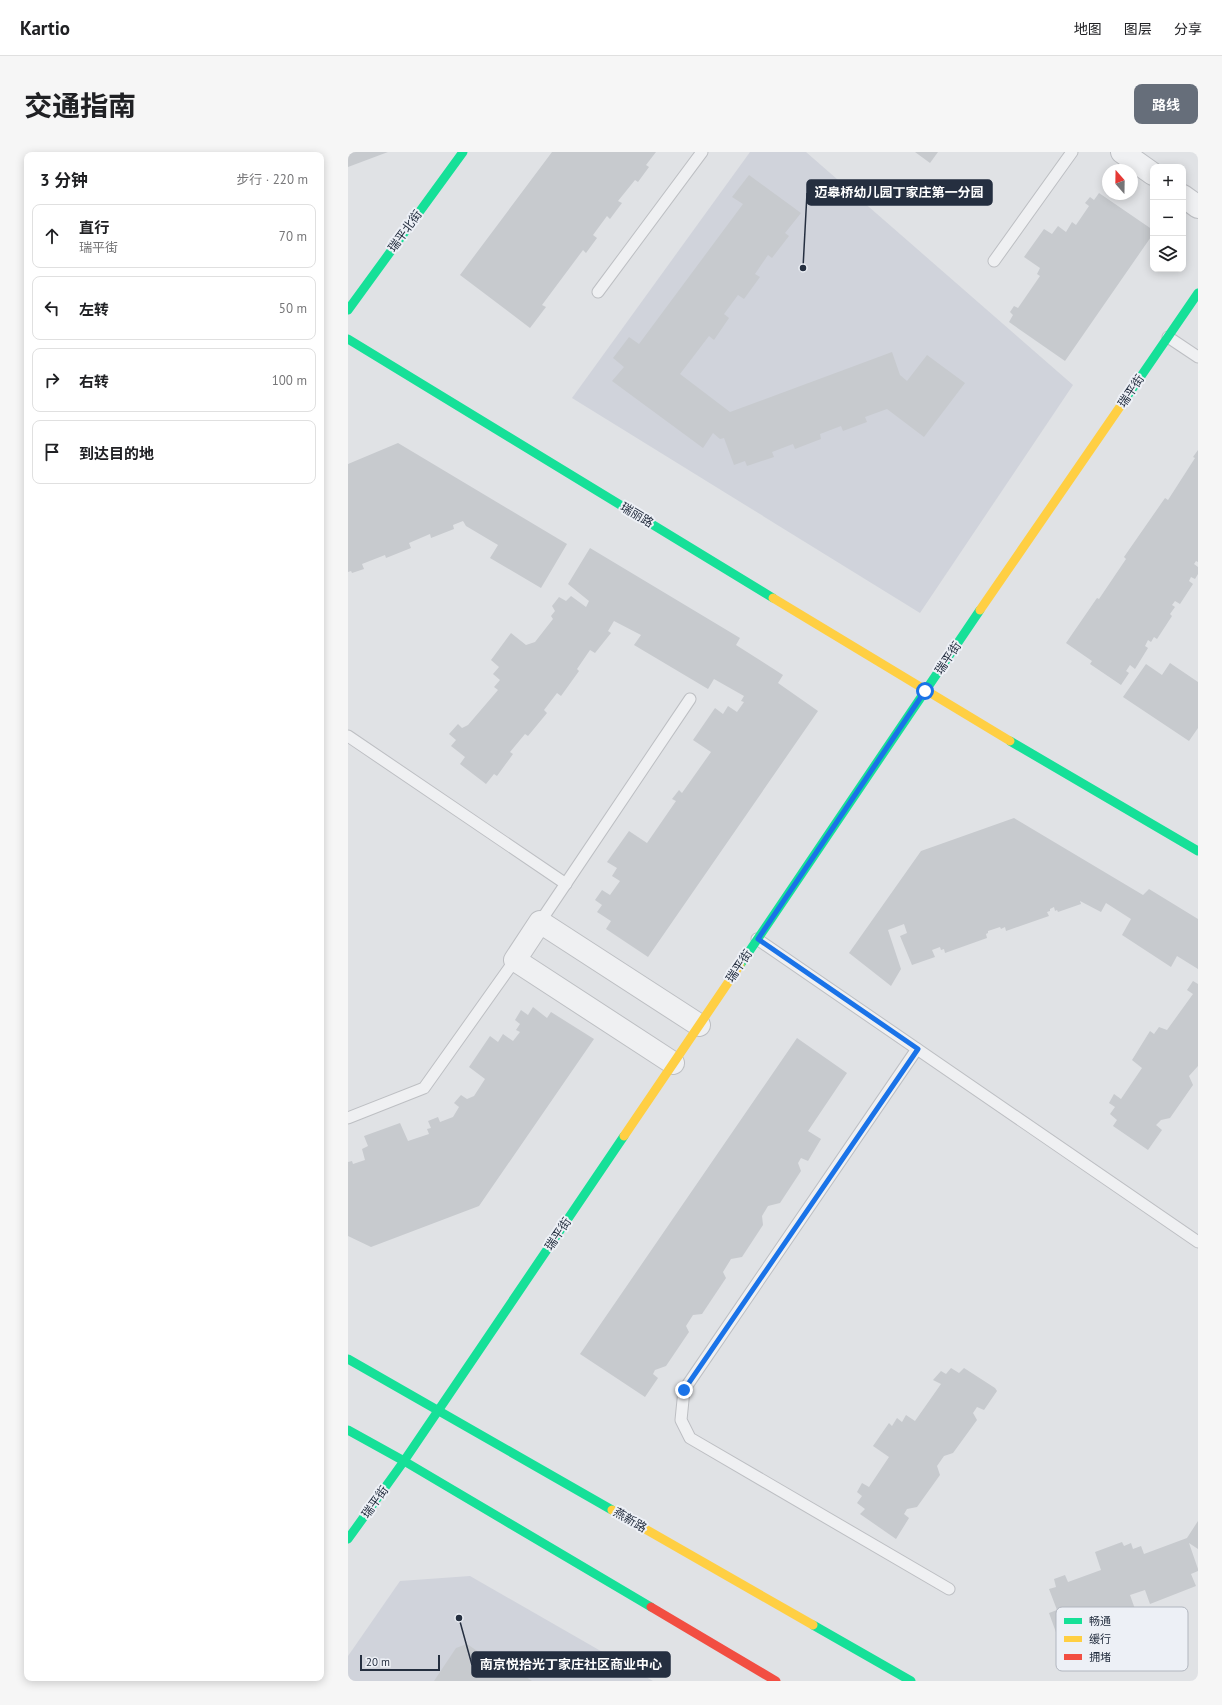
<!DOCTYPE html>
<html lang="zh">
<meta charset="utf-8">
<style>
:root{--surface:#fff;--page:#f6f6f6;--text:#202124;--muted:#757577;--line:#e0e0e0;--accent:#666e7a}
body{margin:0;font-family:"PT Sans","Noto Sans SC",sans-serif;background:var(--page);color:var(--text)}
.controls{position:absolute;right:12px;top:12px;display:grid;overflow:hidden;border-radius:8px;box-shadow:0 2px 10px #0003}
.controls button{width:36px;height:36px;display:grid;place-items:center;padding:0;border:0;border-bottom:1px solid var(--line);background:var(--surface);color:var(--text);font:20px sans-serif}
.compass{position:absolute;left:754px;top:12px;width:36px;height:36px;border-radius:50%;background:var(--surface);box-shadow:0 2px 10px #0003;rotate:340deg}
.scale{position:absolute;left:12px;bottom:10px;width:80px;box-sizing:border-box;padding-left:4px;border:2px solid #252f40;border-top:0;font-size:11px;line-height:14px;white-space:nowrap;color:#252f40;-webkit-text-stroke:3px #edf0f6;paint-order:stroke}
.stop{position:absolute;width:12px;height:12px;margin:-9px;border:3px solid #1a73e8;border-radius:50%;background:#fff}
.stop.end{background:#1a73e8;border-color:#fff;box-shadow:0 1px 4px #0008}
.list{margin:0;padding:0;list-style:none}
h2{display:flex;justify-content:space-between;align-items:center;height:52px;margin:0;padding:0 16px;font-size:17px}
h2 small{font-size:13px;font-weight:400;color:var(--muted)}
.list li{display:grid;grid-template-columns:26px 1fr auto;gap:12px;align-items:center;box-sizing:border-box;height:64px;margin:0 8px 8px;padding:0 8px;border:1px solid var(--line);border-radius:8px}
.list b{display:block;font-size:15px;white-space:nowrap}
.list p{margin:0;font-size:13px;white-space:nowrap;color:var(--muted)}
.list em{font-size:13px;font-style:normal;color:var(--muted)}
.icon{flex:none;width:22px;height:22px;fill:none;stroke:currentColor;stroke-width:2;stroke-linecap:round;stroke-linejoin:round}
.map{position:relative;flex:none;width:850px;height:1529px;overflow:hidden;border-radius:8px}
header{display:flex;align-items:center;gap:24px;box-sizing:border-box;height:56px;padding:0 20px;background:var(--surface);border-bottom:1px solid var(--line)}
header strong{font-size:19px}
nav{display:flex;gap:22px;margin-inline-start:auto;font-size:14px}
.intro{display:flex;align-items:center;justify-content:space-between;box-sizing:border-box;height:96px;padding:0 24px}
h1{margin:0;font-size:28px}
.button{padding:10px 18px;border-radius:8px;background:var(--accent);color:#fff;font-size:14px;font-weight:700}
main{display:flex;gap:24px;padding:0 24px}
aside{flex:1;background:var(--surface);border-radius:8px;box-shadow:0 2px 10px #0003}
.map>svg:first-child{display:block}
</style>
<header>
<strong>Kartio</strong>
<nav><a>地图</a><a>图层</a><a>分享</a></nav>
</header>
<div class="intro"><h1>交通指南</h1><a class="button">路线</a></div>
<main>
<aside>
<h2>3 分钟<small>步行 · 220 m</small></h2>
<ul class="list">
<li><svg class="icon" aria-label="ahead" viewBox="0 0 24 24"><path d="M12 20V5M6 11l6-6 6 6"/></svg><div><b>直行</b><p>瑞平街</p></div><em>70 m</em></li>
<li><svg class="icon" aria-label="left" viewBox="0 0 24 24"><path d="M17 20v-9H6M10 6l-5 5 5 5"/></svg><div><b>左转</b></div><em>50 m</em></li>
<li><svg class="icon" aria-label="right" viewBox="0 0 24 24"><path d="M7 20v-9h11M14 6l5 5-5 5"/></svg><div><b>右转</b></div><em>100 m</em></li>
<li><svg class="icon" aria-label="arrive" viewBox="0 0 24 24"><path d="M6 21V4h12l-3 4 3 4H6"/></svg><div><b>到达目的地</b></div></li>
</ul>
</aside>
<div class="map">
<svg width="850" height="1529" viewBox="0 0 850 1529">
<rect width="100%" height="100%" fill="#e0e2e5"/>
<g fill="#d0d3db">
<polygon points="402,0 458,0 725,233 572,461 224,246"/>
<polygon points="122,1424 305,1529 0,1529 0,1504 52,1429"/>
</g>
<g fill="#c7cace">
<polygon points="0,0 40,0 0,15"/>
<polygon points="204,0 308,0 298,13 301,15 290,30 287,28 270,49 274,51 262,67 259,64 245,83 249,86 238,101 235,98 194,153 198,155 182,176 112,123"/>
<polygon points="567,0 590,0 582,11"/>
<polygon points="401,23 453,61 437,81 441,84 424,106 420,103 407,122 412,125 396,147 390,143 376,162 381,166 366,188 361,184 332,222 382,260 544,200 552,223 559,229 579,203 617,231 576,285 539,257 517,265 519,270 495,279 493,274 472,282 473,287 447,297 445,292 424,300 426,305 399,314 397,309 386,313 376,286 372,287 365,281 355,296 264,229 276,215 265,206 281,185 291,192 395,52 384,45"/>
<polygon points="751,41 805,78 805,82 717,209 661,170 665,163 662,160 666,154 670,156 692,124 689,122 692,116 676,105 696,77 704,82 710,74 718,80 724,70 728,73 741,54 737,51 742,45 746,48"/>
<polygon points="50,291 219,392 193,436 142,406 150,393 118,374 115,369 105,373 106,377 83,386 82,382 61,391 63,396 38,406 37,403 14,412 16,417 4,421 3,419 0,420 0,312"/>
<polygon points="850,298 850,410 848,409 846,412 850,415 850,422 847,427 843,425 841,429 845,432 832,452 827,449 824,453 827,455 822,462 824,464 809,487 806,485 803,490 800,488 797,494 800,496 787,517 782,513 778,519 781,521 773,533 742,512 744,509 718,491 749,446 751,447 778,407 776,405 817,346 820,348 847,306 845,305"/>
<polygon points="242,396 392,486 388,493 435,523 430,531 470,559 300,805 258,777 263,769 249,760 254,753 247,748 254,738 262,743 272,729 264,724 269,716 259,710 281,679 299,691 328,649 324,647 331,638 334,641 363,600 345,588 367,556 375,562 380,554 389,560 396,550 393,549 396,544 366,527 360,537 286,493 293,483 266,469 260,479 263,481 247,501 242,498 229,517 231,519 213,544 209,541 196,558 199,561 180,584 177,582 162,600 165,602 149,624 146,622 138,632 112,612 117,605 103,594 108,588 101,582 110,572 114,576 120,573 150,538 146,535 152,528 145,522 151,515 143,508 163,481 178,493 187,490 205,467 203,464 207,459 204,454 211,445 218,449 223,444 238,455 241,449 220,432"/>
<polygon points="822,511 850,530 850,576 841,589 775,545 798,512 814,523"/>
<polygon points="666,666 795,743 801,737 850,767 850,817 829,804 823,815 774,783 783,767 758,751 753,760 732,749 733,752 710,760 709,758 707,759 706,755 702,757 702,759 699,760 701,764 658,779 657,775 653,777 652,775 640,779 640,781 638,782 639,786 597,801 596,797 593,798 592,795 584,798 587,805 564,813 552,784 559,781 556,772 540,778 553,817 543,834 501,801 573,699"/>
<polygon points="845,829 850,832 850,914 841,924 845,933 822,966 813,968 808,973 814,978 800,998 765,974 769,968 762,962 767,955 761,951 766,942 773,947 794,916 784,908 802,879 806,882 811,875 819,878 845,842 839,838"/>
<polygon points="185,855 199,866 203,860 246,887 131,1054 23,1095 0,1084 0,1010 4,1009 5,1012 17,1008 14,997 20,994 16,984 52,971 60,989 81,982 79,977 83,976 80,969 90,965 92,970 105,965 111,955 106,951 113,943 119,947 126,944 137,927 121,915 142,884 150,890 155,882 165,889 172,880 168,878 172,872 167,868 173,858 180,863"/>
<polygon points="449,886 499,921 460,979 473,987 460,1009 453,1006 450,1011 453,1019 432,1051 420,1054 414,1064 415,1073 394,1105 383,1107 375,1120 378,1126 354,1162 345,1163 338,1174 341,1180 318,1214 307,1218 305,1222 310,1226 297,1245 232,1202"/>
<polygon points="603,1216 611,1221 616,1216 647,1236 649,1239 636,1258 629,1255 625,1261 629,1268 605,1301 596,1304 589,1314 592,1323 569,1355 559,1357 556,1362 561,1366 548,1387 512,1362 517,1357 509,1351 514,1344 509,1340 514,1331 521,1335 541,1305 525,1294 541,1271 544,1274 549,1266 554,1270 558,1263 567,1269 593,1232 585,1228 593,1219 598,1222"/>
<polygon points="850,1369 850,1397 841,1391 850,1417 850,1419 843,1422 848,1434 802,1452 797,1438 782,1443 787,1457 741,1474 736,1460 728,1463 731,1469 720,1473 723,1481 710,1486 701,1461 709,1458 701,1437 708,1435 706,1427 717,1423 720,1430 753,1418 747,1400 774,1390 776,1394 783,1391 785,1397 793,1394 796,1402 839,1386"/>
<polygon points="119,1492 141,1507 136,1515 151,1524 159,1512 184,1529 86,1529 108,1496"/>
</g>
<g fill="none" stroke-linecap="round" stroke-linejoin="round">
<g stroke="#bdbfc3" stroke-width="13">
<g id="lane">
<polyline points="646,109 724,0"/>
<polyline points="250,140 354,0"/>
<polyline points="820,185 850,205"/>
<polyline points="0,584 218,732"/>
<polyline points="192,770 342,547"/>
<polyline points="409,787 850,1090"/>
<polyline points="569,897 336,1238 333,1268 342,1286 601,1437"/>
<polyline points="0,966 76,936 167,808"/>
</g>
</g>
<g stroke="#bdbfc3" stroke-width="24">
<g id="street">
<polyline points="774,0 805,22"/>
<polyline points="835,44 850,55"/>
<polyline points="325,911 167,808 192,770 351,873"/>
</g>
</g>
<use href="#lane" stroke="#eff0f2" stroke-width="11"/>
<use href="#street" stroke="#eff0f2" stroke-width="22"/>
<g stroke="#16e098" stroke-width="9">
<polyline points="0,158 115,0"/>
<polyline points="0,187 425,446"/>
<polyline points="778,246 850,141"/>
<polyline points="662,589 850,699"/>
<polyline points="392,813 632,458"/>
<polyline points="0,1207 264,1358"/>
<polyline points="0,1278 56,1309 303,1455"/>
<polyline points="0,1387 56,1309 276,984"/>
<polyline points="465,1473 563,1529"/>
</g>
<g stroke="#ffcf43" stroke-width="9">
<polyline points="425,446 662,589"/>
<polyline points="632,458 778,246"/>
<polyline points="276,984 392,813"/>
<polyline points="264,1358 465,1473"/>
</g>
<polyline stroke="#f24e42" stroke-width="9" points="303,1455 428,1529"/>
</g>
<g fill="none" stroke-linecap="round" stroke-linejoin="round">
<polyline stroke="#1a73e8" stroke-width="5" points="336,1238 570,897 410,787 577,539"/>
</g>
<g text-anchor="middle" stroke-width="4" stroke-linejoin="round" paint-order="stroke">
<g font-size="12" fill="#252f40" stroke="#edf0f6">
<text transform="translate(57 79) rotate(-54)" y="4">瑞平北街</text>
<text transform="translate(783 239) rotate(-56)" y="4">瑞平街</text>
<text transform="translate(289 363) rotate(31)" y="4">瑞丽路</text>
<text transform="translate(600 506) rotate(-56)" y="4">瑞平街</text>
<text transform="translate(391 814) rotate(-56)" y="4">瑞平街</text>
<text transform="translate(210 1082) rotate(-56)" y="4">瑞平街</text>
<text transform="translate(27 1350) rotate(-54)" y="4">瑞平街</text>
<text transform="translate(282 1368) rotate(30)" y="4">燕新路</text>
</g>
</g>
<rect x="708" y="1455" width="132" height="64" rx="6" fill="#edf0f6" stroke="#b1b6bf" stroke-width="1"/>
<rect x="716" y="1466" width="18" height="6" fill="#16e098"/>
<rect x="716" y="1484" width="18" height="6" fill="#ffcf43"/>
<rect x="716" y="1502" width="18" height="6" fill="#f24e42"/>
<g font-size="11" fill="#252f40">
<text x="741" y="1473">畅通</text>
<text x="741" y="1491">缓行</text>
<text x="741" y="1509">拥堵</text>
</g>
<path fill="none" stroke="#252f40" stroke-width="1.5" d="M455 116L459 41M111 1466L124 1513"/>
<g fill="#252f40" stroke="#edf0f6" stroke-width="1.5">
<circle cx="455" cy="116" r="4"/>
<circle cx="111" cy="1466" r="4"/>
</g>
<g fill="#252f40" stroke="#252f40" stroke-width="1.5">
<rect x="459" y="28" width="185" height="25" rx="4"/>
<rect x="124" y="1500" width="198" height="25" rx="4"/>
</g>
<g font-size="13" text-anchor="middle" font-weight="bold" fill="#fff">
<text x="551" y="45">迈皋桥幼儿园丁家庄第一分园</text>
<text x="223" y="1517">南京悦拾光丁家庄社区商业中心</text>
</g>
</svg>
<div class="controls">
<button>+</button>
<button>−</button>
<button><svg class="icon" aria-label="layers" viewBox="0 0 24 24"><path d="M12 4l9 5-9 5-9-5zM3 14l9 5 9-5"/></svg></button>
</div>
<svg class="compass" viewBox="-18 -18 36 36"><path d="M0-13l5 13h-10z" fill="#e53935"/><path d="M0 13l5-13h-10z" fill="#757577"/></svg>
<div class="scale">20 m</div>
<div class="stop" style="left:577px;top:539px"></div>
<div class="stop end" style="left:336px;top:1238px"></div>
</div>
</main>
